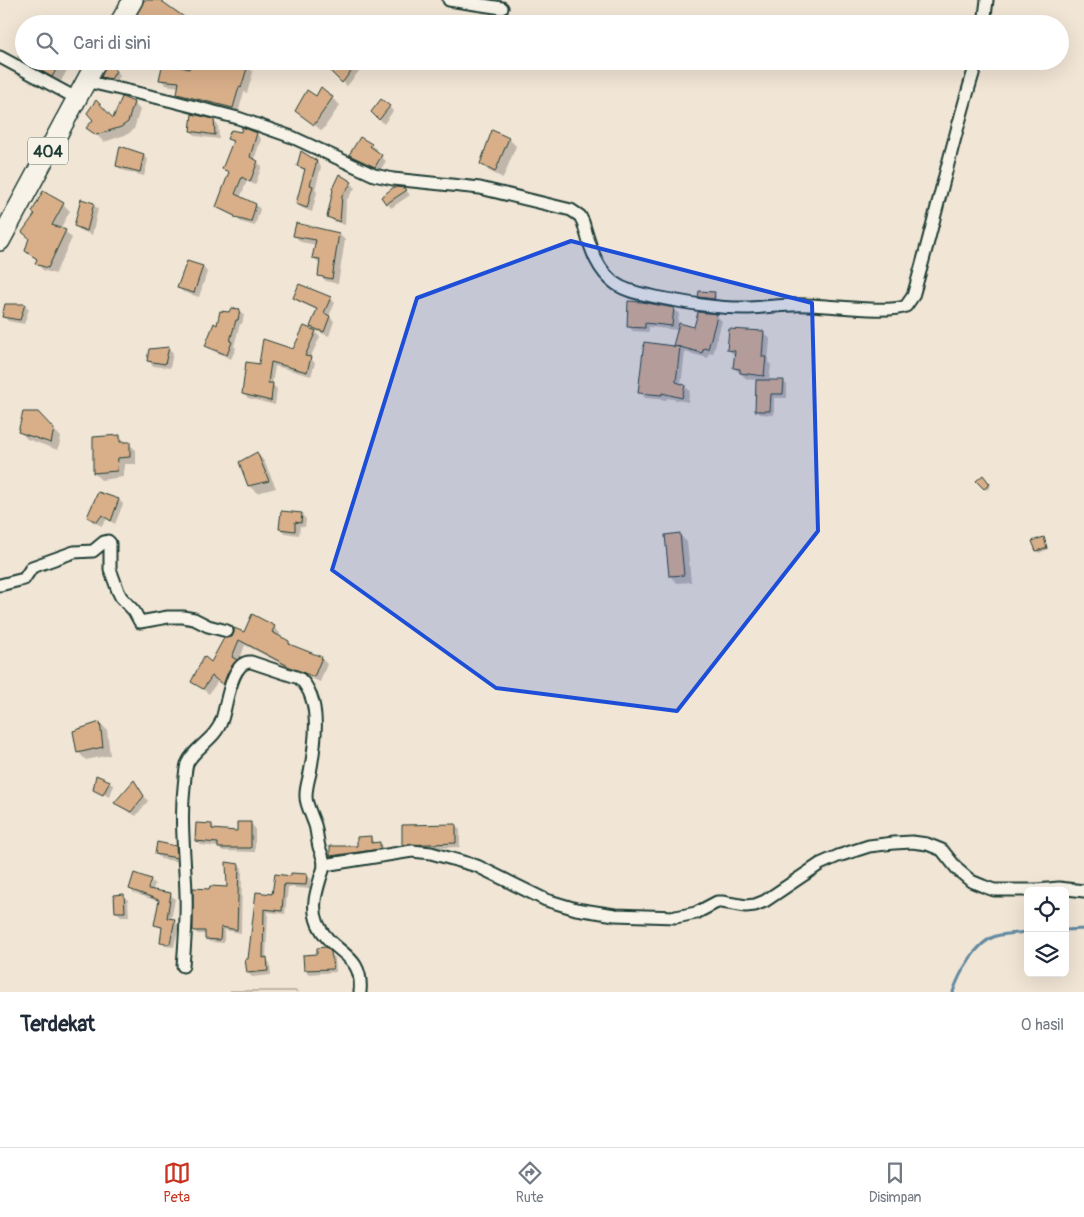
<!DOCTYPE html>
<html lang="id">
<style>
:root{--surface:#fff;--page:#f2f2f3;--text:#1f2937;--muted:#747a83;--line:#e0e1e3;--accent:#c8321e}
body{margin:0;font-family:Pangolin,sans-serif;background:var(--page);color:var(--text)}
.controls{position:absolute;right:15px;bottom:15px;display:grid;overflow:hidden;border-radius:8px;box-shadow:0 5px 20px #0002}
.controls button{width:45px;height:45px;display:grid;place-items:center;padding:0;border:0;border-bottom:1px solid var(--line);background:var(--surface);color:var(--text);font:25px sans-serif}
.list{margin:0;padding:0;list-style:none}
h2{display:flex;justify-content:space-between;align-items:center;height:65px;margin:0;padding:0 20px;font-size:21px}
h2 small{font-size:16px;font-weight:400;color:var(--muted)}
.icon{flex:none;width:28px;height:28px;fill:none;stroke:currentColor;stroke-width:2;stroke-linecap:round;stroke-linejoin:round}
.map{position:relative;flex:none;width:1084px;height:992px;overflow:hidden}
.search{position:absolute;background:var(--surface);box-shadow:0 5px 20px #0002;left:15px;right:15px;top:15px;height:55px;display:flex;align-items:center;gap:12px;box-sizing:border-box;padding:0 18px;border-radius:28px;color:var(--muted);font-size:19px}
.sheet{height:155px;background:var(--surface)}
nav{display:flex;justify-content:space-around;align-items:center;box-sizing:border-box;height:70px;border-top:1px solid var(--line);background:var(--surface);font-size:14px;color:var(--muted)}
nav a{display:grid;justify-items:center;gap:2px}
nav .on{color:var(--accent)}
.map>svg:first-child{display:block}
</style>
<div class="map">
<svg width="1084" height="992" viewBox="0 0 1084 992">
<rect width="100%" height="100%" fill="#f1e5d5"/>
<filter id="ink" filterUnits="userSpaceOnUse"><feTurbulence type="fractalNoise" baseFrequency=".02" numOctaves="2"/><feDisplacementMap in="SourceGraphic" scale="10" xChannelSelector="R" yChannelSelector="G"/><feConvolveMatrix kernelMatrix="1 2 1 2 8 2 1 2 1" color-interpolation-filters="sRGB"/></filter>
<g filter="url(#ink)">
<g fill="#0003">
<polygon points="24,45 24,61 72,61 60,83 25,64 17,57"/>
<polygon points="164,61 228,61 248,66 253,72 247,93 244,92 238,113 184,100 178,94 179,87 166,85 161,80"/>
<polygon points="109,62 120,76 115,83 107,81 103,77 108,66"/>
<polygon points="354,64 360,70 347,86 330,69"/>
<polygon points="321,89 340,105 322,131 297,111 316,98"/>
<polygon points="134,103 140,110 134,129 128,134 104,142 88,127 113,120"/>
<polygon points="389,107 393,111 384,124 372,112"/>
<polygon points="213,121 218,125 219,139 196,136 191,131"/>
<polygon points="243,129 257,134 261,139 254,160 262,166 255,185 247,181 240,198 256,205 260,209 255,226 241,222 237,218 223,211 218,207 230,174 224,169 233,143 229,139 242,134"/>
<polygon points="509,139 516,146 503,178 489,171 481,164"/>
<polygon points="371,145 376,149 375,151 386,161 380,171 355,159 350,155"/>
<polygon points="144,156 148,160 144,176 122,170 117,165"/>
<polygon points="317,162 321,167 315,190 317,192 312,212 302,208 297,204 305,171 299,166"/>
<polygon points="351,183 355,188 346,201 345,225 333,221 329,216 334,190"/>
<polygon points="405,189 410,195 391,208 383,197"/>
<polygon points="44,193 63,204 70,211 60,229 65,231 72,238 55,274 43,270 36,263 37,260 26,251"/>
<polygon points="93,204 98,209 92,235 80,230 76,226"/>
<polygon points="339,234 345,240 338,284 326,281 320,275 321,265 314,258 317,245 301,242 295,236"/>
<polygon points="188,262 203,267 207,272 199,297 183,292 179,288"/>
<polygon points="714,294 716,296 716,300 701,298 699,296"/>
<polygon points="294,298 330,298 335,303 329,316 334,321 329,336 316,331 312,327 317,310 299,302"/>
<polygon points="642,303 674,309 679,314 677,330 649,327 649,332 633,331 628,326"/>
<polygon points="25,305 29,309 24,324 8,321 4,317"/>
<polygon points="232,309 240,311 244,315 242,324 240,324 234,346 236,348 231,359 211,350 207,346 218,326"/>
<polygon points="716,315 722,321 713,354 709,353 708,358 685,352 681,385 685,386 690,391 688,402 667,398 667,400 645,398 640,392 677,348 674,345 695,328"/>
<polygon points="315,332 320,337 310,358 315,363 311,376 275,366 272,384 277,389 275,405 248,398 244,394 260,366 294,351"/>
<polygon points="764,332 770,339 768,362 771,365 769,381 783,381 787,385 787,398 774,398 774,415 760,414 756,410 758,380 747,379 734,368 735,356 729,350"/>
<polygon points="168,348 173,353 170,368 153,366 149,361"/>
<polygon points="37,413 61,437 58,450 27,439 20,432"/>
<polygon points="120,437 136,450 136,464 125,464 123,477 101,480 94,473 94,438"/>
<polygon points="257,453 264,461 276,488 257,493 249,486 240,463"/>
<polygon points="983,477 991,486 987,490 978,481"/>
<polygon points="119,500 123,504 115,524 107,519 102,526 93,522 88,517"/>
<polygon points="301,514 306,519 305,527 300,526 299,535 285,533 280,529"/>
<polygon points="680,535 687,542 691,582 677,583 670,576"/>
<polygon points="1044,538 1048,549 1039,553 1037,551"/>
<polygon points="274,627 280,633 279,637 289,642 295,648 321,658 327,664 320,682 299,673 245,645 229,690 218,681 209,694 193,681 244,634"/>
<polygon points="100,723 107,730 110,755 86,760 79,753 74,732"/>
<polygon points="109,782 114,786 109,797 95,789"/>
<polygon points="134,782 148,801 136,816 115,803"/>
<polygon points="251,824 255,828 255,852 223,851 218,847 201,845 196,841 212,826 217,830 238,832"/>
<polygon points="455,825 460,830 460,847 408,849 403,844"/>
<polygon points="371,838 375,844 379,843 383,848 384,853 336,860 332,856 332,848 358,848"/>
<polygon points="175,847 180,851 181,862 161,859 156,854"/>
<polygon points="238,865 242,868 241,933 224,930 224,943 210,942 206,939 206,934 198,934 194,930 228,889"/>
<polygon points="276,875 292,878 307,875 311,879 310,889 288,887 285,914 268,912 266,959 270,963 271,975 252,977 248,973 257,893 273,895"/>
<polygon points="151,880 145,895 147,896 152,881 155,884 152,891 170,894 175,899 171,920 179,925 174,947 165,946 161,942 163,929 155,924 160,902 134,893 130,889"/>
<polygon points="124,896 128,900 129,916 121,916 117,912"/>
<polygon points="325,949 335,958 336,972 309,974 305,970"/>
<polygon points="230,990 296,990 299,992 230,992"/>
</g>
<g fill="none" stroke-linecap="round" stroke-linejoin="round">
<g stroke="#628aa1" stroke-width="3">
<polyline points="1065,930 1084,929"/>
<path d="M953 992C959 974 976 942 996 936 1006 933 1018 933 1028 932"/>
</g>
</g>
<g fill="#d9af8a" stroke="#1f3d34">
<polygon points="144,0 160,0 194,24 132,24"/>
<polygon points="24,61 61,61 52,77"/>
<polygon points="108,61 116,71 111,79 101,77"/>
<polygon points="191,61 209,61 221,64 221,61 233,61 248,65 241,88 239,87 233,108 177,94 179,82 159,80 163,62 189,69"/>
<polygon points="335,61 359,61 342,83 328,69"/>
<polygon points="321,87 333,97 314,125 295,111 307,90 316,96"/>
<polygon points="122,97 134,102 128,122 121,127 96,135 86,128 93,120 87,113 96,100 113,118"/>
<polygon points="381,99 390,106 379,120 371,112"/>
<polygon points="192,114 214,119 215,135 190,131"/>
<polygon points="242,127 257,133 250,157 258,161 250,182 242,177 235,194 256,204 251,222 235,218 235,216 216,207 229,172 222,169 233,141 227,139 231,130 241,132"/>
<polygon points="492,130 509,138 495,172 480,164"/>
<polygon points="360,137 372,144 370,146 382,155 375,167 349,155"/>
<polygon points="120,146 144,154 140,172 116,166"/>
<polygon points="301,151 317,161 310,185 313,186 307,208 296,204 305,169 297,166"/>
<polygon points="339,174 352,182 342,196 340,222 327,217 333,190 332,189"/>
<polygon points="394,187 405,188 407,190 386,204 381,197"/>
<polygon points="43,191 64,203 52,225 66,230 48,268 35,264 37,259 25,251 29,238 22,232 35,214 32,212"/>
<polygon points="81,199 94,203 87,231 74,226"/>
<polygon points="296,223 339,233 332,279 318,276 320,259 312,258 316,240 293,236"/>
<polygon points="187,261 203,266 194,293 177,288"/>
<polygon points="299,284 331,297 324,313 330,316 324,332 310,327 317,309 293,298"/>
<polygon points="699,291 715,292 714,299 698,297"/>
<polygon points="628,301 642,302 674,308 672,326 645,323 645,328 627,327"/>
<polygon points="5,304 25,304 20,320 2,317"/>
<polygon points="231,308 240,309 238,320 236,320 230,341 232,342 227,355 205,346 214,323 217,325 220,311 229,312"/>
<polygon points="698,312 717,314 716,320 708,349 704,348 702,353 680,347 676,382 685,385 682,398 662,393 662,395 638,393 644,342 680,347 673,346 679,323 694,327"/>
<polygon points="304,326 316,331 305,356 311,357 307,372 271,362 268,383 273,383 271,401 242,394 246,362 259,364 263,339 293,349"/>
<polygon points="729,329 764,331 762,357 766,357 764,376 740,373 740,369 733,368 735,351 727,350"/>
<polygon points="169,347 165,364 147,361 149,349"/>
<polygon points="756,380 784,380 783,394 771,394 770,411 755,411"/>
<polygon points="23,412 38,412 54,429 51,443 18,432"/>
<polygon points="120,435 120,442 130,442 130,457 118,458 117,471 93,473 93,437"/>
<polygon points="257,452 269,481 248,486 239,462"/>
<polygon points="983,475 990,484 984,489 976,481"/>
<polygon points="98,492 119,499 111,521 102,515 97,522 87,517"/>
<polygon points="281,511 302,513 301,523 295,522 295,531 279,529"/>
<polygon points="680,533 684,575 669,576 665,535"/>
<polygon points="1044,537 1047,548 1036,551 1032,541"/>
<polygon points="252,614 275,626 272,632 289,641 289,644 322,657 314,677 292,668 239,640 232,657 237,660 228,672 223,685 212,676 203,689 191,682 204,656 211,662 224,638 232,637 234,632 234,628 244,632"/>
<polygon points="100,722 103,747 77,753 73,731"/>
<polygon points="96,775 110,781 103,795 93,790"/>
<polygon points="134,780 144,796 131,812 114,803"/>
<polygon points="237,822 251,822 251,848 218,848 218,843 195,841 196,823 212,824 212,829 237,831"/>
<polygon points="456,824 456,843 402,845 402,825"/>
<polygon points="371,836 371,843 380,842 380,849 330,856 330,846 357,846 357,837"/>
<polygon points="157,842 176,846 177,858 155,854"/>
<polygon points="226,862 239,864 237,930 221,927 220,940 205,939 205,931 193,931 193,888 209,889 210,886 227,887"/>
<polygon points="134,873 151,879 148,889 171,893 167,918 175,919 170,944 160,943 162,927 154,925 159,900 129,889"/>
<polygon points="291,873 307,874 306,885 284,884 282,911 264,909 263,958 267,957 268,971 247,973 245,959 248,959 256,892 272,894 275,874 291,876"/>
<polygon points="124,894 125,912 115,912 114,895"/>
<polygon points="326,947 331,952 333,969 304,970 303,955 317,954 317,948"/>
</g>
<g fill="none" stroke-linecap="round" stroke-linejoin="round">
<g stroke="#1f3d34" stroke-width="15">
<g id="street">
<polyline points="449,0 502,8"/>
<polyline points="984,24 987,0"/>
<polyline points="0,57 76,98"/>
<path d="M85 81 172 101 238 118 292 137 374 175 393 179 480 188 571 210 580 216 583 222C590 245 595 269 616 284 627 292 643 294 656 297 687 303 719 309 750 308 769 307 788 304 807 305 830 305 888 314 906 306L913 296C936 218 952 139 977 61"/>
<polyline points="0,585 24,579 32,567 74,552 93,551 104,542 108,541 110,543 110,569 118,591 121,597 134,611 140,622 168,617 183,617 194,619 208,626 227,631"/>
<polyline points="324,865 412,851 431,853 477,866 546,900 576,909 615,915 676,917 696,913 717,902 722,902 746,906 755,905 765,901 820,864 838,856 869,846 894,843 912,842 927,844 942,850 958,870 971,881 983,886 994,890 1037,890 1059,888 1084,891"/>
<path d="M183 966C185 942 187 918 186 894 185 858 180 823 184 787 185 779 185 771 187 764 194 747 216 740 222 719 227 705 231 660 251 662L299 678C323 699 315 745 310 773 308 782 304 794 307 803 309 810 312 817 315 825 317 832 317 839 319 847 321 852 324 860 324 865 324 869 322 873 321 876 316 893 311 907 318 924 332 955 364 952 360 992"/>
</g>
</g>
<g stroke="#1f3d34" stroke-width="22">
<g id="primary">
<polyline points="119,24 133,0"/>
<polyline points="0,241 97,61"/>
</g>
</g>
<use href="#street" stroke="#f7f3e8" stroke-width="11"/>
<use href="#primary" stroke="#f7f3e8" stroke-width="19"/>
</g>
</g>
<path fill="#1d4ed8" fill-opacity="0.2" stroke="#1d4ed8" stroke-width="4" stroke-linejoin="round" d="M571 241 812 303 818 531 677 711 496 688 332 570 417 298Z"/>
<g text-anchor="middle" stroke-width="4.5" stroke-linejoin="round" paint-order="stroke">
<rect fill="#f7f3e8" stroke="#60746a" stroke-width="1" x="28" y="137.5" width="40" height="27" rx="4"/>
<g font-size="16" font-weight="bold" fill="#1f3d34">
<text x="48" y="157">404</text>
</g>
</g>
</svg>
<div class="controls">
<button><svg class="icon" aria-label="locate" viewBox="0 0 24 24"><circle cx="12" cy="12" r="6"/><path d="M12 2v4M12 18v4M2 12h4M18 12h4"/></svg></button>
<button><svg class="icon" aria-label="layers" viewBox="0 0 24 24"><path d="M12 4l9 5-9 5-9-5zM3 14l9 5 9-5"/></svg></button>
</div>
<div class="search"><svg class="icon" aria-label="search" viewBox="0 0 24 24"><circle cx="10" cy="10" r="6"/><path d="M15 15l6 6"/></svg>Cari di sini</div>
</div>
<section class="sheet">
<h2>Terdekat<small>0 hasil</small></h2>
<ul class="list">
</ul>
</section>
<nav>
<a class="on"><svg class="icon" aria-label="map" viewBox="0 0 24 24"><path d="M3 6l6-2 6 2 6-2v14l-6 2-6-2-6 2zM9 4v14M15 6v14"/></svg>Peta</a>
<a><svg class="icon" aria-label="directions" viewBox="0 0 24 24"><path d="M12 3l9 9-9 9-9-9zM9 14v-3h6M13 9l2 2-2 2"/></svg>Rute</a>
<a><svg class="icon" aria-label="saved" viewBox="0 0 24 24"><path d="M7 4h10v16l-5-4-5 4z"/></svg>Disimpan</a>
</nav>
